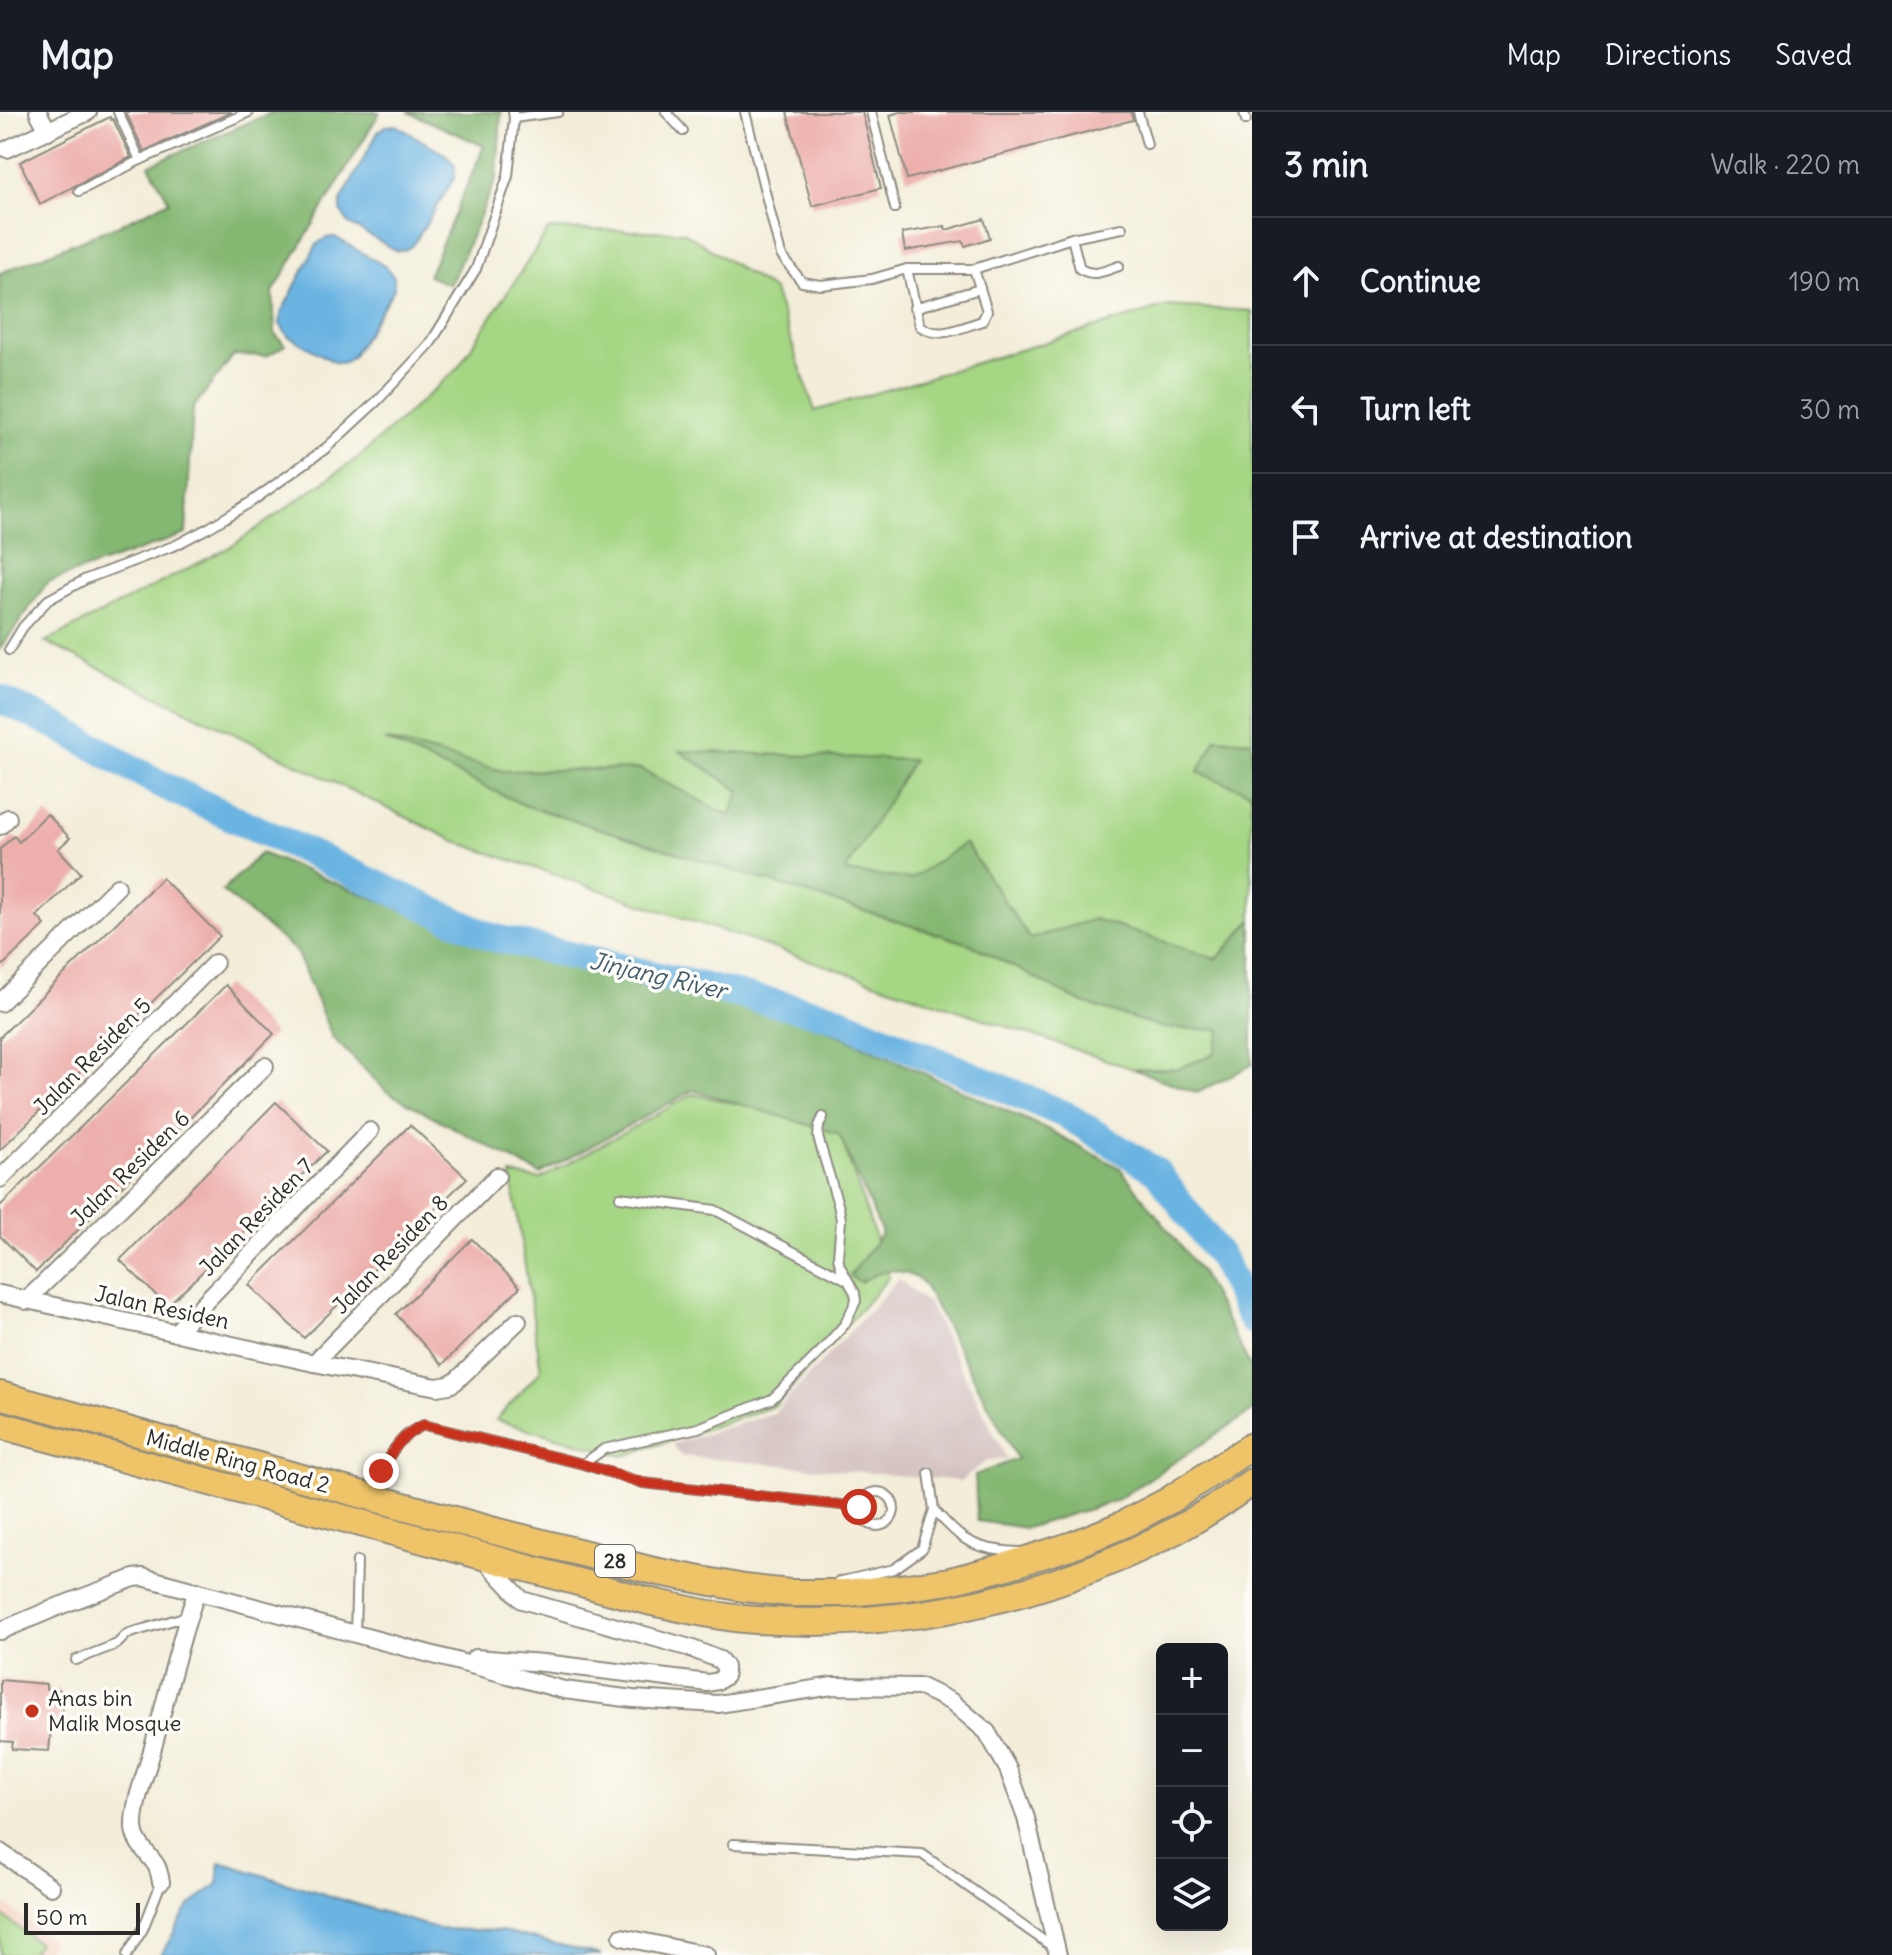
<!DOCTYPE html>
<meta charset="utf-8">
<style>
:root{--surface:#171b24;--page:#242831;--text:#f1f3f6;--muted:#9ea1a6;--line:#363941}
body{margin:0;font-family:Delius,sans-serif;background:var(--page);color:var(--text)}
.controls{position:absolute;right:24px;bottom:24px;display:grid;overflow:hidden;border-radius:12px;box-shadow:0 8px 32px #0002}
.controls button{width:72px;height:72px;display:grid;place-items:center;padding:0;border:0;border-bottom:2px solid var(--line);background:var(--surface);color:var(--text);font:40px sans-serif}
.scale{position:absolute;left:24px;bottom:20px;width:116px;box-sizing:border-box;padding-left:8px;border:4px solid #2b2b2b;border-top:0;font-size:22px;line-height:28px;white-space:nowrap;color:#2b2b2b;-webkit-text-stroke:6px #fdfcf7;paint-order:stroke}
.stop{position:absolute;width:24px;height:24px;margin:-18px;border:6px solid #c8321e;border-radius:50%;background:#fff}
.stop.end{background:#c8321e;border-color:#fff;box-shadow:0 2px 8px #0008}
.list{margin:0;padding:0;list-style:none}
h2{display:flex;justify-content:space-between;align-items:center;height:104px;margin:0;padding:0 32px;font-size:34px}
h2 small{font-size:26px;font-weight:400;color:var(--muted)}
.list li{display:grid;grid-template-columns:52px 1fr auto;gap:24px;align-items:center;box-sizing:border-box;height:128px;padding:0 32px;border-top:2px solid var(--line)}
.list b{display:block;font-size:30px;white-space:nowrap}
.list em{font-size:26px;font-style:normal;color:var(--muted)}
.icon{flex:none;width:44px;height:44px;fill:none;stroke:currentColor;stroke-width:2;stroke-linecap:round;stroke-linejoin:round}
.map{position:relative;flex:none;width:1252px;height:1843px;overflow:hidden}
header{display:flex;align-items:center;gap:48px;box-sizing:border-box;height:112px;padding:0 40px;background:var(--surface);border-bottom:2px solid var(--line)}
header strong{font-size:38px}
nav{display:flex;gap:44px;margin-inline-start:auto;font-size:28px}
main{display:flex}
aside{flex:1;background:var(--surface)}
.map>svg:first-child{display:block}
</style>
<header>
<strong>Map</strong>
<nav><a>Map</a><a>Directions</a><a>Saved</a></nav>
</header>
<main>
<div class="map">
<svg width="1252" height="1843" viewBox="0 0 1252 1843">
<rect width="100%" height="100%" fill="#fdfcf7"/>
<filter id="ink" filterUnits="userSpaceOnUse"><feTurbulence type="fractalNoise" baseFrequency=".0125" numOctaves="2"/><feDisplacementMap in="SourceGraphic" scale="16" xChannelSelector="R" yChannelSelector="G"/><feConvolveMatrix kernelMatrix="1 2 1 2 8 2 1 2 1" color-interpolation-filters="sRGB"/></filter>
<filter id="wash" filterUnits="userSpaceOnUse"><feTurbulence type="fractalNoise" baseFrequency=".006" numOctaves="4" result="noise"/><feDisplacementMap in="SourceGraphic" scale="32" xChannelSelector="R" yChannelSelector="G"/><feGaussianBlur stdDeviation="1.8" result="paint"/><feColorMatrix in="noise" values="0 0 0 0 0 0 0 0 0 0 0 0 0 0 0 0 0 1.4 0 .05"/><feComposite in="paint" operator="in"/></filter>
<g filter="url(#wash)">
<rect width="100%" height="100%" fill="#f3edd9"/>
<polygon fill="#f6d2c4" points="0,1788 53,1829 44,1843 0,1843"/>
<polygon fill="#d1bfbe" points="899,1167 929,1193 1007,1347 986,1349 961,1369 681,1344 673,1332 774,1301"/>
<g fill="#a5d684" stroke="#688058" stroke-width="2">
<polygon points="549,117 684,120 774,179 815,299 1167,194 1252,199 1252,629 1216,626 1251,681 1252,808 1217,847 1094,807 1030,827 965,732 911,767 844,760 912,649 681,640 740,679 730,704 640,657 503,659 390,630 524,693 970,832 1083,891 1164,916 1221,918 1214,942 1177,957 1133,957 457,730 45,530 232,434 359,345 457,257"/>
<polygon points="693,982 837,1014 889,1165 775,1294 624,1344 496,1308 541,1258 511,1063 540,1067"/>
<polygon points="0,1801 38,1831 30,1843 0,1843"/>
</g>
<g fill="#84b772" stroke="#58714e" stroke-width="2">
<polygon points="273,0 380,0 273,180 275,222 285,233 267,244 234,243 193,296 186,422 48,470 0,537 0,161 119,113 169,89 149,53"/>
<polygon points="408,0 501,0 497,65 450,173 428,164 484,34"/>
<polygon points="1216,626 1252,629 1252,687 1251,681 1198,660"/>
<polygon points="385,628 503,659 640,657 730,704 740,679 679,639 913,648 845,760 911,767 965,731 1030,827 1094,807 1217,847 1252,808 1252,953 1197,981 1133,957 1177,957 1214,942 1221,918 1164,916 1083,891 970,832 524,693"/>
<path d="M261 741 471 826 689 880 780 896 1049 1018 1120 1056 1200 1159 1252 1257V1299L1115 1389 1026 1416 977 1409 975 1363 1017 1347 922 1169C894 1154 888 1156 860 1170L850 1164 882 1121 839 1022 693 978 540 1062 387 980 332 925 296 839 222 779Z"/>
</g>
<g fill="#6ab4e2" stroke="#4a7086" stroke-width="2">
<polygon points="396,13 446,43 455,53 455,65 413,133 405,138 397,139 349,112 341,100 341,89 378,20 386,14"/>
<polygon points="335,125 386,155 394,165 394,177 352,245 345,250 336,251 288,224 280,212 281,201 317,132 326,126"/>
<polygon points="220,1750 438,1817 502,1819 601,1843 161,1843 189,1794 218,1772"/>
</g>
<g fill="none" stroke-linecap="round" stroke-linejoin="round">
<polyline stroke="#6ab4e2" stroke-width="28" points="0,587 57,614 160,672 491,825 831,904 1066,1003 1157,1060 1222,1147 1252,1209"/>
</g>
<g id="blocks">
<g fill="#edafac">
<polygon points="128,0 232,0 144,39 126,1"/>
<polygon points="787,0 862,0 881,76 812,94"/>
<polygon points="900,0 1131,0 1133,8 907,67 890,3"/>
<polygon points="110,5 111,8 113,7 131,45 40,92 20,50"/>
<polygon points="984,107 990,126 965,134 963,129 905,139 902,121 945,114 946,118"/>
<polygon points="47,702 70,726 58,737 81,761 37,804 45,813 0,856 0,737 14,724 19,730"/>
<polygon points="162,766 220,824 0,1038 0,925"/>
<polygon points="226,873 274,922 36,1160 0,1124 0,1094"/>
<polygon points="276,990 327,1039 167,1194 120,1148"/>
<polygon points="410,1013 467,1066 304,1226 249,1173"/>
<polygon points="472,1127 520,1175 442,1253 396,1202"/>
<polygon points="0,1568 46,1572 46,1577 60,1578 59,1589 63,1590 61,1618 51,1618 49,1639 12,1637 13,1630 0,1629"/>
</g>
</g>
</g>
<g filter="url(#ink)">
<use href="#blocks" fill-opacity="0" stroke="#8f8c82" stroke-width="2"/>
<g fill="none" stroke-linecap="round" stroke-linejoin="round">
<g stroke="#8f8c82" stroke-width="12">
<g id="service">
<polyline points="118,0 140,48"/>
<polyline points="666,0 683,19"/>
<polyline points="745,0 781,143 802,170 821,173 872,167 907,157 974,157 1072,126 1122,116"/>
<polyline points="871,0 895,96"/>
<polyline points="1138,0 1147,32"/>
<polyline points="1244,0 1246,8"/>
<polyline points="514,6 558,0"/>
<polyline points="79,79 140,48 249,0"/>
<path d="M1072 126 1080 157C1094 165 1105 159 1119 154"/>
<path d="M907 157 920 214C939 228 960 216 982 209L987 199 974 157"/>
<polyline points="914,196 980,177"/>
<polyline points="9,538 23,515 48,488 86,467 176,433 210,415 251,390 325,337 378,288 430,232 476,157 508,64 514,6 513,0"/>
<polyline points="620,1085 715,1098 847,1168"/>
<polyline points="583,1352 604,1337 698,1316 772,1287 822,1238 845,1212 856,1189 855,1181 840,1154 838,1145 841,1108 839,1096 818,1025 819,1014 823,1005"/>
<path d="M381 1359C391 1340 403 1320 424 1313L583 1352 643 1371 859 1395"/>
<circle cx="877" cy="1397" r="17"/>
<path d="M934 1398C943 1407 952 1418 962 1425 979 1437 1000 1439 1019 1440"/>
<polyline points="838,1470 894,1457 922,1437 934,1398 929,1361"/>
<polyline points="355,1523 357,1449"/>
<polyline points="76,1548 117,1532 127,1522 187,1504"/>
<polyline points="733,1732 922,1742 1054,1836"/>
<polyline points="127,1843 143,1817 161,1771"/>
</g>
</g>
<g stroke="#8f8c82" stroke-width="20">
<g id="minor">
<polyline points="38,0 48,19"/>
<polyline points="7,37 88,0"/>
<polyline points="0,714 8,706"/>
<polyline points="0,891 117,775"/>
<polyline points="0,1067 215,851"/>
<polyline points="0,1182 314,1251 437,1275 449,1273 455,1270 518,1209"/>
<polyline points="26,1189 265,954"/>
<polyline points="175,1221 370,1019"/>
<polyline points="314,1251 497,1064"/>
<polyline points="0,1519 62,1493 134,1466 143,1465 564,1578 633,1587 718,1592 833,1574 921,1575 952,1590 987,1620 1008,1657 1026,1706 1058,1843"/>
<polyline points="475,1546 544,1551 708,1571 718,1569 725,1564 725,1555 720,1548 690,1536 522,1488 482,1445"/>
<polyline points="0,1740 51,1775"/>
<path d="M161 1770C160 1764 159 1758 156 1753 148 1741 135 1731 134 1716 133 1691 146 1662 152 1639 167 1585 178 1531 197 1479"/>
<polyline points="622,1825 706,1843"/>
</g>
</g>
<g stroke="#8f8c82" stroke-width="30">
<g id="trunk">
<polyline points="0,1283 491,1418 654,1459 744,1476 790,1481 846,1481 900,1476 950,1469 1004,1455 1073,1433 1122,1413 1168,1389 1252,1334"/>
<path d="M0 1313 648 1489C680 1496 712 1504 744 1507 898 1520 1044 1489 1180 1416 1205 1403 1229 1386 1252 1370"/>
</g>
</g>
<use href="#service" stroke="#fff" stroke-width="8"/>
<use href="#minor" stroke="#fff" stroke-width="16"/>
<use href="#trunk" stroke="#efc469" stroke-width="26"/>
</g>
</g>
<g fill="none" stroke-linecap="round" stroke-linejoin="round" filter="url(#ink)">
<path stroke="#c8321e" stroke-width="10" d="M381 1359C391 1340 403 1321 424 1313L583 1352 643 1371 859 1395"/>
</g>
<circle fill="#c8321e" stroke="#fdfcf7" stroke-width="3" cx="32" cy="1599" r="8"/>
<g text-anchor="middle" stroke-width="7" stroke-linejoin="round" paint-order="stroke">
<rect fill="#fdfcf7" stroke="#6a6a68" stroke-width="2" x="595" y="1433" width="40" height="32" rx="6"/>
<g font-size="20" font-weight="bold" fill="#2b2b2b">
<text x="615" y="1456">28</text>
</g>
<g font-size="22" fill="#2b2b2b" stroke="#fdfcf7">
<text transform="translate(92 944) rotate(-45)" y="8">Jalan Residen 5</text>
<text transform="translate(130 1056) rotate(-44)" y="8">Jalan Residen 6</text>
<text transform="translate(256 1105) rotate(-46)" y="8">Jalan Residen 7</text>
<text transform="translate(390 1142) rotate(-46)" y="8">Jalan Residen 8</text>
<text transform="translate(162 1195) rotate(12)" y="8">Jalan Residen</text>
<text transform="translate(238 1349) rotate(15)" y="8">Middle Ring Road 2</text>
</g>
<g font-size="22" fill="#2b2b2b" stroke="#fdfcf7" text-anchor="start">
<text x="48" y="1594">Anas bin<tspan x="48" dy="25">Malik Mosque</tspan></text>
</g>
<g font-size="24" font-style="italic" fill="#415b6b" stroke="#fdfcf7">
<text transform="translate(658 864) rotate(13)" y="8">Jinjang River</text>
</g>
</g>
</svg>
<div class="controls">
<button>+</button>
<button>−</button>
<button><svg class="icon" aria-label="locate" viewBox="0 0 24 24"><circle cx="12" cy="12" r="6"/><path d="M12 2v4M12 18v4M2 12h4M18 12h4"/></svg></button>
<button><svg class="icon" aria-label="layers" viewBox="0 0 24 24"><path d="M12 4l9 5-9 5-9-5zM3 14l9 5 9-5"/></svg></button>
</div>
<div class="scale">50 m</div>
<div class="stop" style="left:859px;top:1395px"></div>
<div class="stop end" style="left:381px;top:1359px"></div>
</div>
<aside>
<h2>3 min<small>Walk · 220 m</small></h2>
<ul class="list">
<li><svg class="icon" aria-label="ahead" viewBox="0 0 24 24"><path d="M12 20V5M6 11l6-6 6 6"/></svg><div><b>Continue</b></div><em>190 m</em></li>
<li><svg class="icon" aria-label="left" viewBox="0 0 24 24"><path d="M17 20v-9H6M10 6l-5 5 5 5"/></svg><div><b>Turn left</b></div><em>30 m</em></li>
<li><svg class="icon" aria-label="arrive" viewBox="0 0 24 24"><path d="M6 21V4h12l-3 4 3 4H6"/></svg><div><b>Arrive at destination</b></div></li>
</ul>
</aside>
</main>
